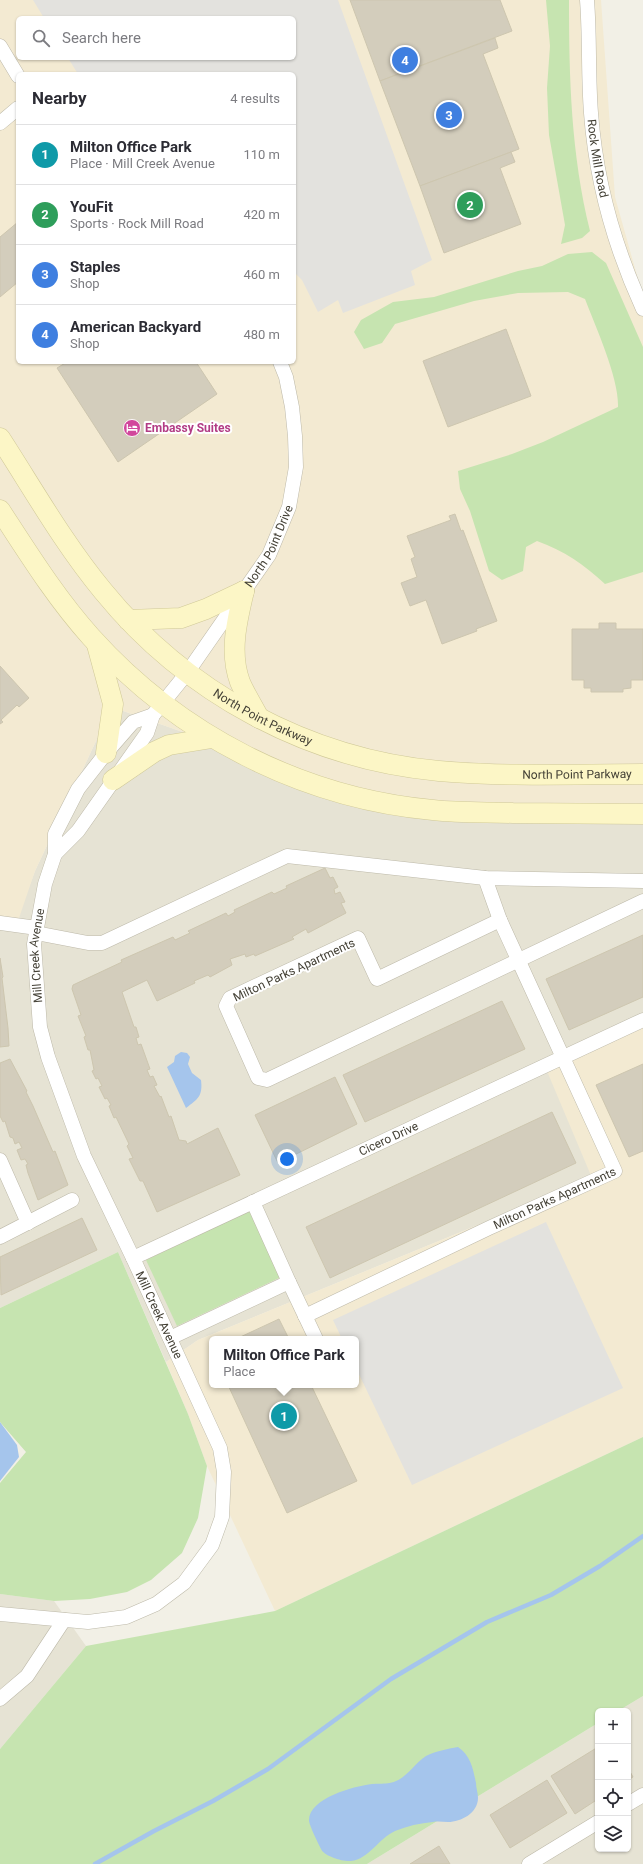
<!DOCTYPE html>
<meta charset="utf-8">
<style>
:root{--surface:#fff;--page:#f2f2f3;--text:#2b2b33;--muted:#7c7c81;--line:#e1e1e2;--accent:#ef5c20}
body{margin:0;font-family:Roboto,sans-serif;background:var(--page);color:var(--text)}
.controls{position:absolute;right:12px;bottom:12px;display:grid;overflow:hidden;border-radius:6px;box-shadow:0 1px 3px #0004}
.controls button{width:36px;height:36px;display:grid;place-items:center;padding:0;border:0;border-bottom:1px solid var(--line);background:var(--surface);color:var(--text);font:20px sans-serif}
.you{position:absolute;left:287px;top:1159px;width:14px;height:14px;margin:-10px;border:3px solid #fff;border-radius:50%;background:#1a73e8;box-shadow:0 0 0 6px #1a73e833}
.badge{display:grid;place-items:center;width:26px;height:26px;border-radius:50%;background:var(--accent);color:#fff;font-size:13px;font-weight:700}
.pin{position:absolute;translate:-50% -50%;border:2px solid #fff;box-shadow:0 1px 4px #0006}
.popup{position:absolute;left:209px;top:1336px;width:150px;height:52px;box-sizing:border-box;display:grid;place-content:center;border-radius:6px;background:var(--surface);filter:drop-shadow(0 1px 3px #0005);font-size:13px;white-space:nowrap;color:var(--muted)}
.popup b{font-size:15px;color:var(--text)}
.popup::after{content:'';position:absolute;left:50%;top:100%;margin-left:-8px;border:8px solid transparent;border-top-color:var(--surface)}
.list{margin:0;padding:0;list-style:none}
h2{display:flex;justify-content:space-between;align-items:center;height:52px;margin:0;padding:0 16px;font-size:17px}
h2 small{font-size:13px;font-weight:400;color:var(--muted)}
.list li{display:grid;grid-template-columns:26px 1fr auto;gap:12px;align-items:center;box-sizing:border-box;height:60px;padding:0 16px;border-top:1px solid var(--line)}
.list b{display:block;font-size:15px;white-space:nowrap}
.list p{margin:0;font-size:13px;white-space:nowrap;color:var(--muted)}
.list em{font-size:13px;font-style:normal;color:var(--muted)}
.icon{flex:none;width:22px;height:22px;fill:none;stroke:currentColor;stroke-width:2;stroke-linecap:round;stroke-linejoin:round}
.map{position:relative;flex:none;width:643px;height:1864px;overflow:hidden}
.search{position:absolute;background:var(--surface);box-shadow:0 1px 3px #0004;left:16px;top:16px;width:280px;height:44px;display:flex;align-items:center;gap:10px;box-sizing:border-box;padding:0 14px;border-radius:6px;color:var(--muted);font-size:15px}
.panel{position:absolute;background:var(--surface);box-shadow:0 1px 3px #0004;left:16px;top:72px;width:280px;height:292px;border-radius:6px}
.map>svg:first-child{display:block}
</style>
<div class="map">
<svg width="643" height="1864" viewBox="0 0 643 1864">
<rect width="100%" height="100%" fill="#f2f0e6"/>
<g fill="#e6e3d4">
<polygon points="112,707 406,811 643,815 643,1018 592,1178 198,1340 166,1362 118,1252 0,1308 0,921 16,922 35,871"/>
<polygon points="0,1594 54,1601 86,1646 0,1749"/>
<polygon points="643,1696 643,1864 367,1864 598,1723 598,1849 628,1849 628,1711 618,1711"/>
</g>
<g fill="#f3ead2" fill-rule="evenodd">
<path d="M0 0H601L615 197 643 297V815L406 811 112 707 35 871 18 921H0ZM18 18H294V58H18ZM18 74H294V362H18Z"/>
<path d="M643 1018V1437L275 1611 207 1466 188 1414 166 1362 198 1340 592 1178 544 1064ZM212 1339H356V1385H212Z"/>
</g>
<g fill="#c6e4b0">
<path d="M546 0H569C569 78 571 154 590 231L582 238 561 244 565 225 549 135 547 88 550 46Z"/>
<path d="M592 252 606 263 643 347V572L605 584C583 564 565 551 537 541L526 547 523 571 502 580 489 571 470 511 460 489 458 471 512 454 543 442 618 407C619 378 596 328 585 299L568 292 518 293 474 301 395 324 382 343 364 349 354 332 361 320 393 302 434 297 518 271 542 266 568 254Z"/>
<polygon points="249,1211 281,1277 177,1326 146,1260"/>
<polygon points="118,1252 188,1414 207,1466 198,1518 182,1553 151,1580 127,1592 90,1599 54,1601 0,1594 0,1483 26,1452 0,1422 0,1308"/>
<polygon points="643,1437 643,1696 618,1711 598,1711 598,1723 367,1864 0,1864 0,1749 86,1646 275,1611"/>
</g>
<g fill="#e3e2de">
<polygon points="33,0 338,0 432,260 411,271 415,285 343,313 338,300 318,312 302,280 296,274 294,275 294,74 78,74 68,58 294,58 294,18 44,18"/>
<polygon points="546,1222 623,1388 412,1485 356,1368 356,1339 342,1339 333,1320"/>
</g>
<g fill="#a5c5ec">
<path d="M181 1052 187 1053 190 1057 188 1064 192 1073 201 1080C203 1096 198 1099 186 1108L167 1067 174 1062 175 1056Z"/>
<polygon points="0,1422 17,1445 19,1457 0,1481"/>
<path d="M458 1747C471 1756 473 1769 476 1783 476 1788 478 1793 478 1798 478 1813 461 1822 448 1822 443 1822 438 1821 433 1822 420 1823 407 1826 395 1831 378 1839 369 1859 351 1861 343 1862 324 1856 321 1849 318 1843 310 1827 309 1821 308 1798 355 1786 372 1784 381 1783 387 1785 396 1781 408 1776 415 1763 426 1756 436 1751 447 1749 458 1747Z"/>
</g>
<g fill="none" stroke-linecap="round" stroke-linejoin="round">
<polyline stroke="#a5c5ec" stroke-width="4.5" points="95,1864 154,1831 213,1801 268,1769 391,1679 487,1622 551,1595 600,1566 643,1536"/>
</g>
<g fill="#d3cdbc" stroke="#cdc6af">
<polygon points="350,0 500,0 512,31 380,81"/>
<polygon points="495,38 498,48 483,54 519,149 420,186 380,81"/>
<polygon points="511,152 515,162 500,168 521,224 444,253 420,186"/>
<polygon points="18,222 18,282 0,297 0,237"/>
<polygon points="506,329 531,396 448,427 423,361"/>
<polygon points="67,362 196,362 217,394 118,462 57,368"/>
<polygon points="455,514 461,531 463,530 497,621 476,629 477,631 442,644 426,600 410,606 401,583 417,577 411,559 415,557 407,536 451,520 449,516"/>
<polygon points="599,623 616,623 616,629 643,629 643,680 631,680 631,688 623,689 623,692 591,692 591,688 584,688 584,680 572,680 572,629 599,629"/>
<polygon points="0,666 29,698 19,707 17,705 1,720 3,722 0,724"/>
<polygon points="325,868 330,878 333,877 338,887 334,889 335,894 340,892 345,902 341,903 346,913 308,933 306,929 292,937 294,939 255,956 254,954 246,957 245,954 230,959 232,965 210,977 208,975 194,981 195,983 157,1001 147,980 122,992 134,1027 136,1027 139,1037 136,1038 138,1045 141,1044 150,1069 147,1070 150,1077 153,1076 157,1085 154,1086 160,1097 161,1096 169,1117 171,1116 179,1140 186,1141 187,1144 218,1128 240,1175 157,1212 143,1181 140,1181 129,1159 133,1158 127,1146 129,1144 116,1117 114,1118 109,1106 111,1105 107,1098 105,1099 99,1087 102,1086 98,1078 96,1079 92,1071 94,1070 90,1050 88,1050 84,1037 86,1036 78,1016 81,1015 72,989 73,985 122,962 121,960 173,937 175,940 190,933 188,931 226,913 228,916 235,912 234,910 272,892 274,894 287,888 286,886"/>
<polygon points="643,935 643,997 569,1030 546,979"/>
<polygon points="0,958 3,977 2,978 8,1028 9,1046 0,1047"/>
<polygon points="502,1001 525,1049 365,1122 343,1075"/>
<polygon points="10,1059 27,1091 26,1092 33,1106 53,1152 55,1151 68,1185 38,1200 28,1173 26,1165 28,1164 25,1159 21,1160 17,1150 22,1148 19,1142 15,1144 13,1138 10,1137 5,1121 3,1122 0,1116 0,1063"/>
<polygon points="643,1064 643,1151 629,1157 596,1085"/>
<polygon points="335,1077 357,1124 278,1163 255,1115"/>
<polygon points="552,1112 576,1163 330,1278 306,1227"/>
<polygon points="82,1218 97,1250 1,1295 0,1257"/>
<polygon points="279,1319 289,1339 236,1339"/>
<polygon points="228,1385 311,1385 357,1481 287,1513"/>
<polygon points="598,1747 598,1799 575,1814 551,1776"/>
<polygon points="628,1768 633,1777 628,1780"/>
<polygon points="547,1780 567,1813 510,1848 490,1815"/>
<polygon points="439,1846 450,1864 410,1864"/>
</g>
<g fill="none" stroke-linecap="round" stroke-linejoin="round">
<g stroke="#bdb9a9" stroke-width="15">
<g id="street">
<path id="s1" d="M587 0C590 38 588 75 591 113 596 181 615 248 643 309"/>
<polyline points="0,46 18,76"/>
<polyline points="0,123 18,108"/>
<path id="s2" d="M55 854 78 831 147 733 153 715 187 673 269 555 289 507 296 467 295 436 292 407 286 377 280 362"/>
<polyline points="500,920 377,979 358,938 230,998 226,1006 258,1078 267,1080 643,901"/>
<polyline points="0,923 37,928"/>
<polyline points="36,933 88,943 102,943 287,856 485,878 643,881"/>
<polyline points="0,1160 28,1223"/>
<polyline points="0,1237 72,1200"/>
<path id="s3" d="M133 1258 643 1020"/>
<polyline points="289,1282 316,1339"/>
<path id="s4" d="M305 1316 489 1228 615 1171 500 920 485 878"/>
<polyline points="170,1338 289,1282 253,1202"/>
<path id="s5" d="M0 1614 88 1622 126 1617 156 1604 184 1583 212 1545 222 1517 224 1472 220 1448 133 1258 84 1156 48 1057 40 1027 34 944 45 884 55 854V834L78 789 106 753 133 722 153 715"/>
<polyline points="0,1699 27,1676 64,1620"/>
<polyline points="628,1804 643,1795"/>
<polyline points="529,1864 598,1822"/>
</g>
</g>
<g stroke="#d0c998" stroke-width="21">
<g id="secondary">
<path id="s6" d="M0 438C33 489 64 544 103 591 186 693 308 759 439 771 507 777 575 774 643 774"/>
<path d="M0 510C28 553 56 598 91 637 179 735 302 798 433 810 460 813 487 812 513 813 557 813 600 814 643 814"/>
<path d="M244 591C237 620 229 653 240 682 245 694 253 706 259 718"/>
<polyline points="128,620 181,618 206,609 244,591"/>
<polyline points="97,645 113,704 106,753"/>
<polyline points="113,780 154,752 169,745 212,738"/>
</g>
</g>
<use href="#street" stroke="#fff" stroke-width="14"/>
<use href="#secondary" stroke="#fcf6c6" stroke-width="20"/>
</g>
<defs>
<g id="hotel-disc" transform="scale(0.9)"><circle r="9.5" fill="#d1479c" stroke="#fff"/><path d="M-6-4.5h1.5V1H6V5H4.5V3h-9V5H-6ZM-4 0a1.8 1.8 0 1 1 3.6 0ZM.5 0V-2.5h3Q6-2.5 6 0Z" fill="#fff"/></g>
</defs>
<g fill-rule="evenodd">
<use href="#hotel-disc" x="132" y="428"/>
</g>
<g text-anchor="middle" stroke-width="4" stroke-linejoin="round" paint-order="stroke">
<g font-size="12" fill="#444136" stroke="#fff">
<text dy="4" stroke="none"><textPath href="#s1" startOffset="159">Rock Mill Road</textPath></text>
<text dy="4" stroke="none"><textPath href="#s2" startOffset="377">North Point Drive</textPath></text>
<text dy="4" stroke="none"><textPath href="#s6" startOffset="390">North Point Parkway</textPath></text>
<text dy="4" stroke="none"><textPath href="#s6" startOffset="714">North Point Parkway</textPath></text>
<text dy="4" stroke="none"><textPath href="#s5" startOffset="871">Mill Creek Avenue</textPath></text>
<text transform="translate(294 970) rotate(-25)" y="4">Milton Parks Apartments</text>
<text dy="4" stroke="none"><textPath href="#s3" startOffset="282">Cicero Drive</textPath></text>
<text dy="4" stroke="none"><textPath href="#s4" startOffset="276">Milton Parks Apartments</textPath></text>
<text transform="translate(159 1315) rotate(65)" y="4">Mill Creek Avenue</text>
</g>
<g font-size="12" font-weight="bold" fill="#b23c85" stroke="#fff" text-anchor="start">
<text x="145" y="432">Embassy Suites</text>
</g>
</g>
</svg>
<div class="controls">
<button>+</button>
<button>−</button>
<button><svg class="icon" aria-label="locate" viewBox="0 0 24 24"><circle cx="12" cy="12" r="6"/><path d="M12 2v4M12 18v4M2 12h4M18 12h4"/></svg></button>
<button><svg class="icon" aria-label="layers" viewBox="0 0 24 24"><path d="M12 4l9 5-9 5-9-5zM3 14l9 5 9-5"/></svg></button>
</div>
<div class="you"></div>
<div class="pin badge" style="left:284px;top:1416px;background:#0f9aa8">1</div>
<div class="popup"><b>Milton Office Park</b>Place</div>
<div class="pin badge" style="left:470px;top:205px;background:#2e9e5b">2</div>
<div class="pin badge" style="left:449px;top:115px;background:#3f7fe0">3</div>
<div class="pin badge" style="left:405px;top:60px;background:#3f7fe0">4</div>
<div class="search"><svg class="icon" aria-label="search" viewBox="0 0 24 24"><circle cx="10" cy="10" r="6"/><path d="M15 15l6 6"/></svg>Search here</div>
<section class="panel">
<h2>Nearby<small>4 results</small></h2>
<ul class="list">
<li><span class="badge" style="background:#0f9aa8">1</span><div><b>Milton Office Park</b><p>Place · Mill Creek Avenue</p></div><em>110 m</em></li>
<li><span class="badge" style="background:#2e9e5b">2</span><div><b>YouFit</b><p>Sports · Rock Mill Road</p></div><em>420 m</em></li>
<li><span class="badge" style="background:#3f7fe0">3</span><div><b>Staples</b><p>Shop</p></div><em>460 m</em></li>
<li><span class="badge" style="background:#3f7fe0">4</span><div><b>American Backyard</b><p>Shop</p></div><em>480 m</em></li>
</ul>
</section>
</div>
